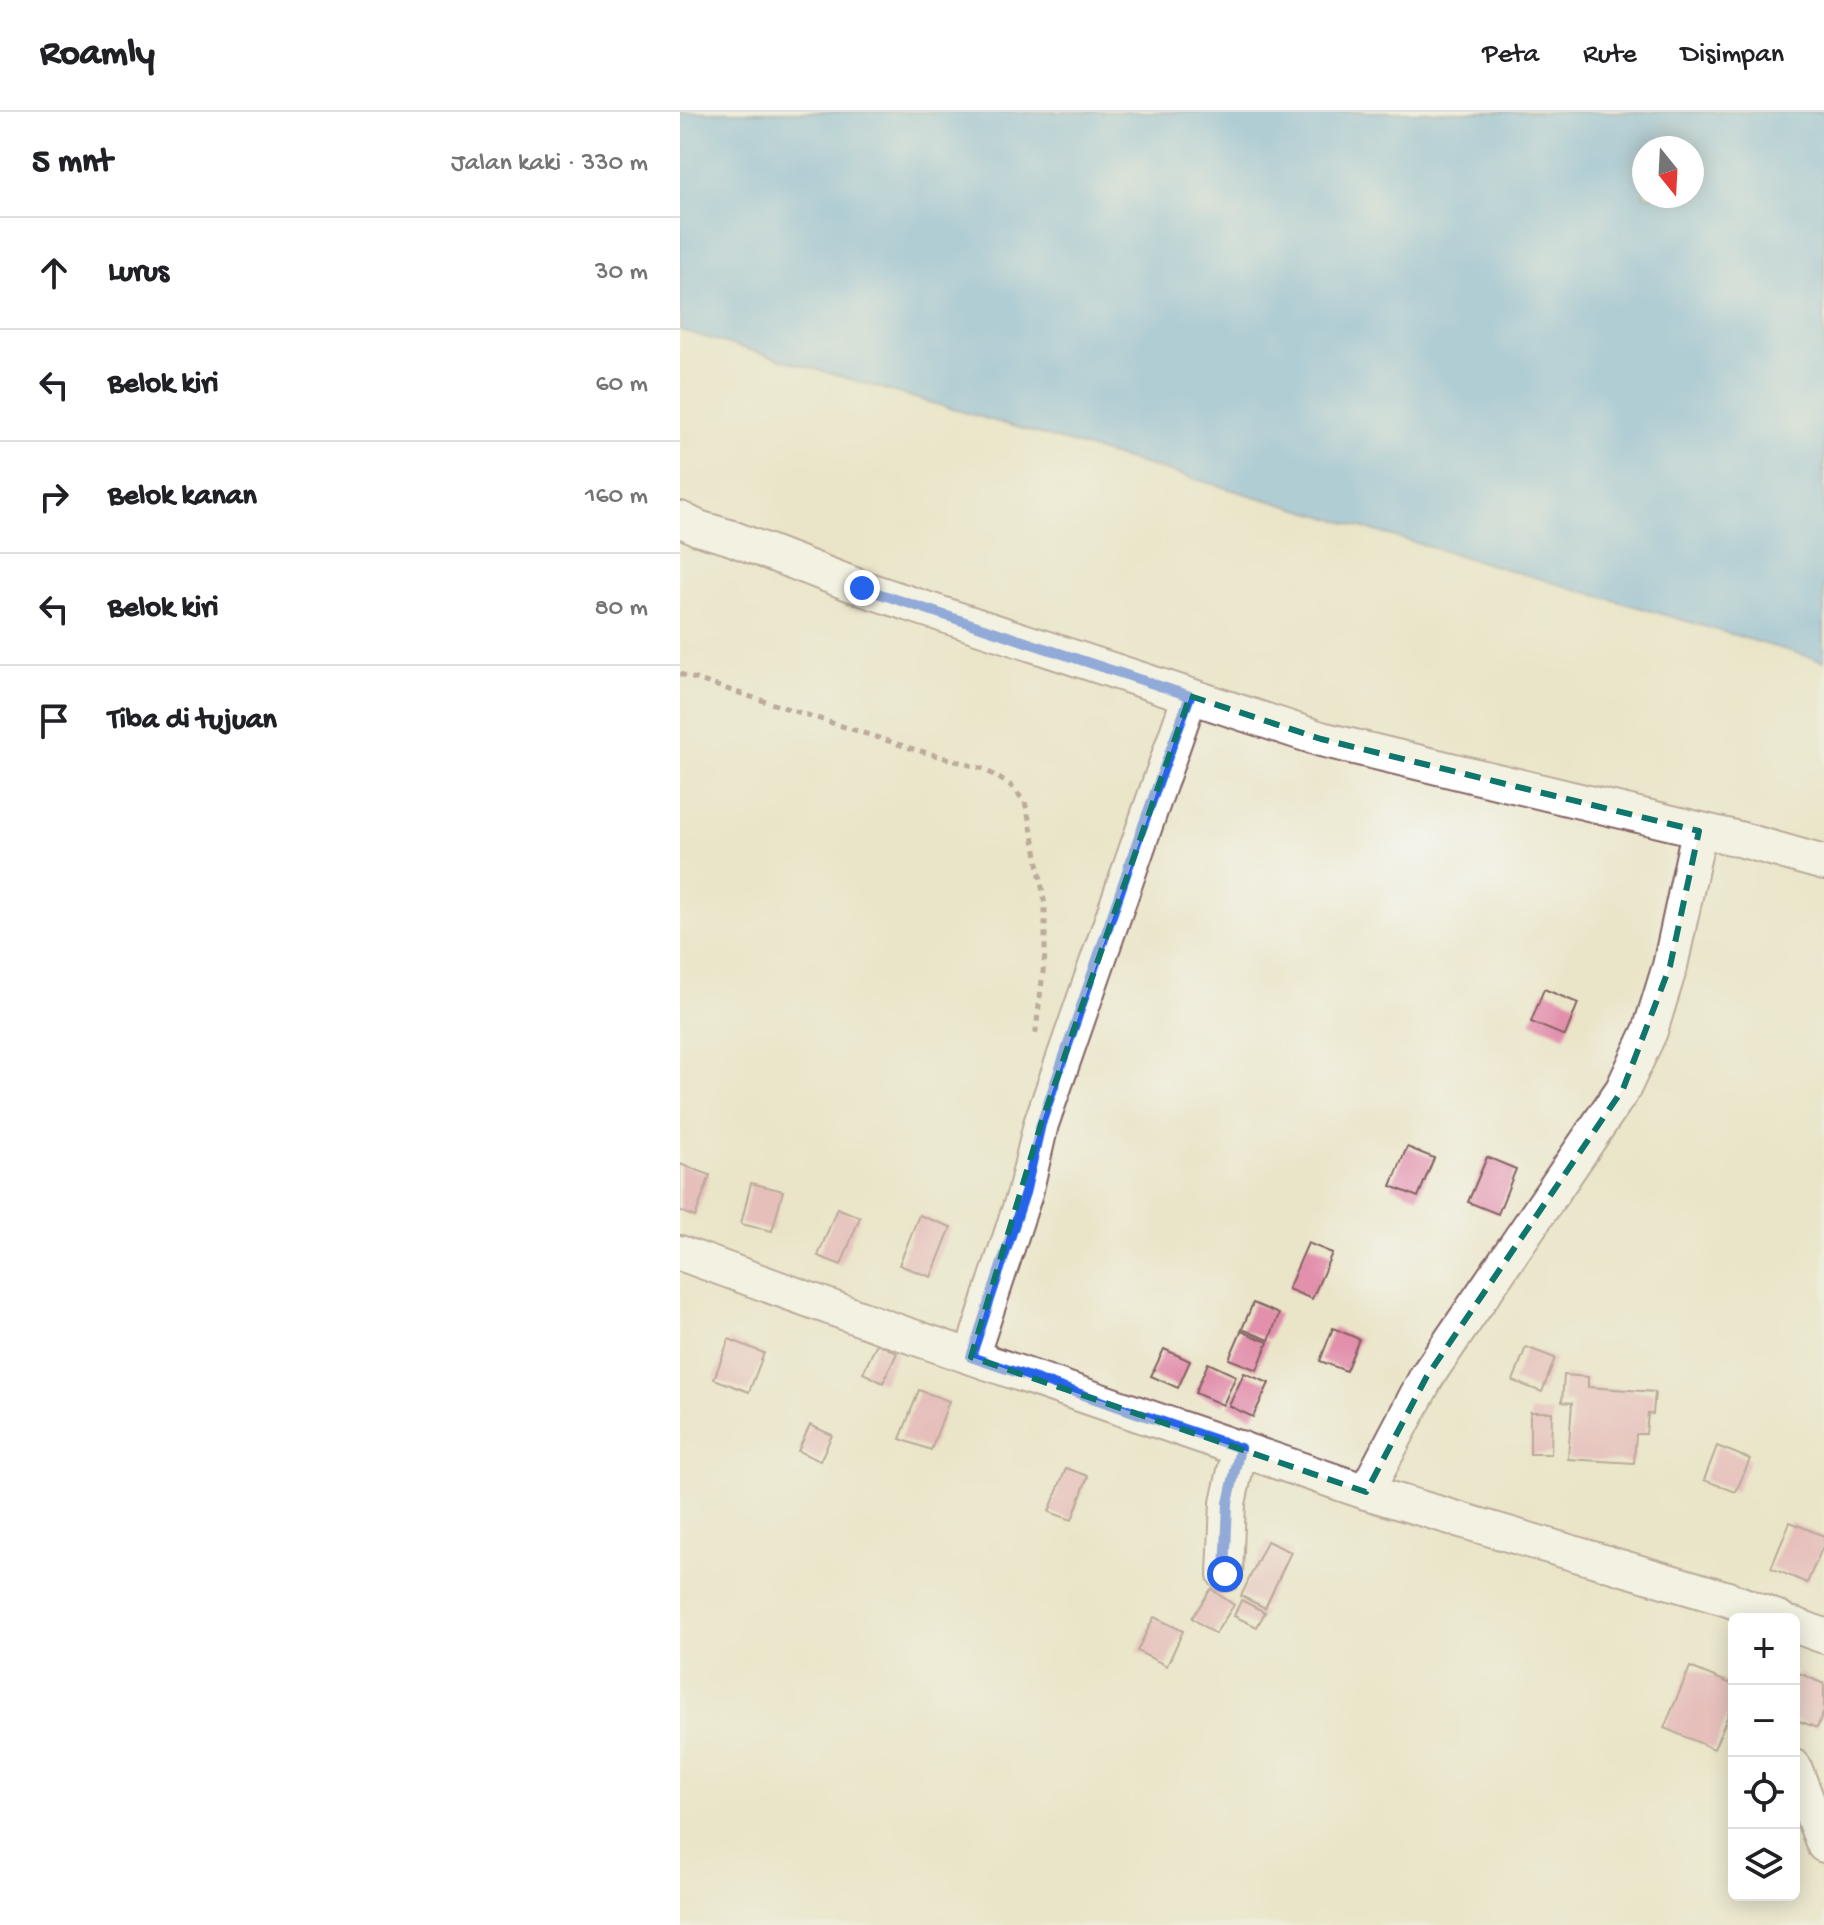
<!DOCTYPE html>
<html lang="id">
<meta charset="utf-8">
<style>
:root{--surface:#fff;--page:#f2f2f2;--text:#202124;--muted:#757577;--line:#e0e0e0}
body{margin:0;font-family:"Gochi Hand",sans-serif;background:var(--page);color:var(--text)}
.controls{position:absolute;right:24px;bottom:24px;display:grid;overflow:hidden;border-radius:12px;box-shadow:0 4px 20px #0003}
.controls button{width:72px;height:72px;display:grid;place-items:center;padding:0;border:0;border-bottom:2px solid var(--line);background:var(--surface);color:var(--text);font:40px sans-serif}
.compass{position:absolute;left:952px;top:24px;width:72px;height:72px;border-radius:50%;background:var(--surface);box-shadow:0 4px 20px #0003;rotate:162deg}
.stop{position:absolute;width:24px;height:24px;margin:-18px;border:6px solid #2563eb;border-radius:50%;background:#fff}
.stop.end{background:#2563eb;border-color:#fff;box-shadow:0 2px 8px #0008}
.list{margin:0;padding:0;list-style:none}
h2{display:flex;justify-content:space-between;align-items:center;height:104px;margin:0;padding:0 32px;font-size:34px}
h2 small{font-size:26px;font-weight:400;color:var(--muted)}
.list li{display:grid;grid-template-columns:52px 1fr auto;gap:24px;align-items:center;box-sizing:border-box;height:112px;padding:0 32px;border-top:2px solid var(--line)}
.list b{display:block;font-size:30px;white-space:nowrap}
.list em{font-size:26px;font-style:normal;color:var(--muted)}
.icon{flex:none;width:44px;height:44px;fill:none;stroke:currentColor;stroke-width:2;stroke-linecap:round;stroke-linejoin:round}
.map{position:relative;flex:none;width:1144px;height:1813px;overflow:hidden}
header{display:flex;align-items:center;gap:48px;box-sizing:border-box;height:112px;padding:0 40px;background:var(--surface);border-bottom:2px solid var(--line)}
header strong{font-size:38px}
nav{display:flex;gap:44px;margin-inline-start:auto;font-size:28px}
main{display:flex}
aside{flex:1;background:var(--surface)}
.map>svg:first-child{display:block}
</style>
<header>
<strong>Roamly</strong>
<nav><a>Peta</a><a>Rute</a><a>Disimpan</a></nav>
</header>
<main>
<aside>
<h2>5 mnt<small>Jalan kaki · 330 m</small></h2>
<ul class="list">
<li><svg class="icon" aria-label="ahead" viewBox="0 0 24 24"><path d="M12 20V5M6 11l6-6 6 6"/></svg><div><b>Lurus</b></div><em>30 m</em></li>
<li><svg class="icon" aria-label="left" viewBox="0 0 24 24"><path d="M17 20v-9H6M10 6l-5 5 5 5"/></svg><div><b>Belok kiri</b></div><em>60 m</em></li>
<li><svg class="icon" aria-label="right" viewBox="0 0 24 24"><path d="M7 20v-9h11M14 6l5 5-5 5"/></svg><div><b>Belok kanan</b></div><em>160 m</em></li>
<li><svg class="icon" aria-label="left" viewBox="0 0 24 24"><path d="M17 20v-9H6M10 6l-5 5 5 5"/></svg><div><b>Belok kiri</b></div><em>80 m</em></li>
<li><svg class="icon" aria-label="arrive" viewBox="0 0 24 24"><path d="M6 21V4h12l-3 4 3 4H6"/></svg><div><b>Tiba di tujuan</b></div></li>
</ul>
</aside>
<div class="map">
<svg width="1144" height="1813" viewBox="0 0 1144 1813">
<rect width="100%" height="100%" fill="#f6f6f2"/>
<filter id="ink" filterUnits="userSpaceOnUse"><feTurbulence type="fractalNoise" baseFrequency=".0125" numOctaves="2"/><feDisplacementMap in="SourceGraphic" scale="16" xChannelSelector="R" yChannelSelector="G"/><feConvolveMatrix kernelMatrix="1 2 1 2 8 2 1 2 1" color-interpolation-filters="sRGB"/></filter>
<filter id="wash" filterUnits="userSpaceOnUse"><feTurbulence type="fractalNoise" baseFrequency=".006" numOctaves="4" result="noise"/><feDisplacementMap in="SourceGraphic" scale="32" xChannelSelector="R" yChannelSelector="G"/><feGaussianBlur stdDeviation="1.8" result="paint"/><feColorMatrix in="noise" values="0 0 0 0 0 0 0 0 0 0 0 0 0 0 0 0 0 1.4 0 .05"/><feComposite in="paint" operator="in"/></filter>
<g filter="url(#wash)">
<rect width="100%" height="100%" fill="#eae5c9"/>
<path fill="#6db0e2" stroke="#5c6886" stroke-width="2" fill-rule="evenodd" d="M0 0H1144V549L0 218ZM964 36H1012V84H964Z"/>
<g id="blocks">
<g fill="#e290ac">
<polygon points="864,877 898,891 885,924 851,910"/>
<polygon points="727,1035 754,1046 738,1085 711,1074"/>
<polygon points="807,1045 836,1057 818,1102 788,1090"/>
<polygon points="0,1052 30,1063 15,1105 0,1099"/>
<polygon points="71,1071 103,1079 92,1119 61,1112"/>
<polygon points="157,1096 180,1105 161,1153 138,1144"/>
<polygon points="239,1103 271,1115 251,1165 219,1153"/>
<polygon points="628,1131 652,1141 632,1187 608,1177"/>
<polygon points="573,1191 599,1202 589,1228 562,1217"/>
<polygon points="653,1216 679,1227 666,1259 640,1249"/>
<polygon points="561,1219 588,1230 577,1258 549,1247"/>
<polygon points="49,1227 84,1241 69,1280 34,1267"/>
<polygon points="197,1231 217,1241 203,1271 183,1261"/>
<polygon points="846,1235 875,1246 862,1280 833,1269"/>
<polygon points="484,1237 510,1249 498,1276 471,1264"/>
<polygon points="528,1251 556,1264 543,1293 515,1281"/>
<polygon points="564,1261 589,1271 573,1305 549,1294"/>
<polygon points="884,1263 908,1265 908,1275 975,1280 973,1302 968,1301 966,1322 956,1322 954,1351 888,1347 892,1291 882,1290"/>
<polygon points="239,1278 269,1289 251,1338 220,1327"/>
<polygon points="850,1300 872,1300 871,1342 850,1342"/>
<polygon points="130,1313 152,1323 140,1349 118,1339"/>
<polygon points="1037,1334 1070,1347 1056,1380 1024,1368"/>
<polygon points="386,1356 408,1364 392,1408 369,1400"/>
<polygon points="1110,1410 1144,1424 1144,1432 1127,1471 1091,1456"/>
<polygon points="587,1429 611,1440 585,1496 561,1484"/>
<polygon points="531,1477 554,1493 535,1522 512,1506"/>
<polygon points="561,1488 585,1500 577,1515 554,1504"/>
<polygon points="474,1505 503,1519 487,1554 457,1539"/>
<polygon points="1010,1555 1054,1573 1054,1589 1034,1637 984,1616"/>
<polygon points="1119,1561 1144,1572 1144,1599 1137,1616 1114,1607 1114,1573"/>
</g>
</g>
</g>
<g filter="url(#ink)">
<use href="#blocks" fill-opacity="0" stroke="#826462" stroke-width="2"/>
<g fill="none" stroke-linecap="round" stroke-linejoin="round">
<g stroke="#826462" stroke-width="38">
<g id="minor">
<polyline points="0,407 18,416 49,425 182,476 641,627 1059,727 1144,751"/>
<polyline points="0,1141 210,1217 686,1380 1048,1487 1100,1507"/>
<polyline points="291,1245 345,1081 361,1012 510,584"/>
<polyline points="686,1380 747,1264 943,977 970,919 990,854 1019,719"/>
<polyline points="545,1462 548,1391 560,1336"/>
<polyline points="1114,1513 1144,1524"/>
<polyline points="1114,1655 1144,1733"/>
</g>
</g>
<polyline stroke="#826462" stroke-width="5" stroke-dasharray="6 6" stroke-linecap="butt" points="0,562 230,636 304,657 330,673 345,690 355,732 365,794 365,843 355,927"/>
<use href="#minor" stroke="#fff" stroke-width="34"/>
</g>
</g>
<g fill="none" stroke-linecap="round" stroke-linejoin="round" filter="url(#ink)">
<polyline stroke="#2563eb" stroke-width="10" points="182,476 510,584 457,730 361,1012 345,1081 291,1245 560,1336 548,1391 545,1462"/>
</g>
<path d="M0 0H1144V1813H0ZM510 584 641 627 1019 719 990 854 943 977 747 1264 686 1380 291 1245 361 1012Z" fill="#eae5c9" fill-opacity=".55" fill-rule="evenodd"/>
<path fill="none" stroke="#0f766e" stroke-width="6" stroke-dasharray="16 10" stroke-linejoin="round" d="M510 584 641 627 1019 719 990 854 943 977 747 1264 686 1380 291 1245 361 1012Z"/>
</svg>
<div class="controls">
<button>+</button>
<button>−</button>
<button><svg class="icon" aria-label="locate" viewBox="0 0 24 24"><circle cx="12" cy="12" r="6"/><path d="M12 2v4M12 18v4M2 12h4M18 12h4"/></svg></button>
<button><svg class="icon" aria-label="layers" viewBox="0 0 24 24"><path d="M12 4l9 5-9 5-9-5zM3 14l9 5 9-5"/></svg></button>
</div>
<svg class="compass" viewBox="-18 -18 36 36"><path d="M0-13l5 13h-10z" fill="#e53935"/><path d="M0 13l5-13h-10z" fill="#757577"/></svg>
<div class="stop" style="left:545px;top:1462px"></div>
<div class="stop end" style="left:182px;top:476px"></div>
</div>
</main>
